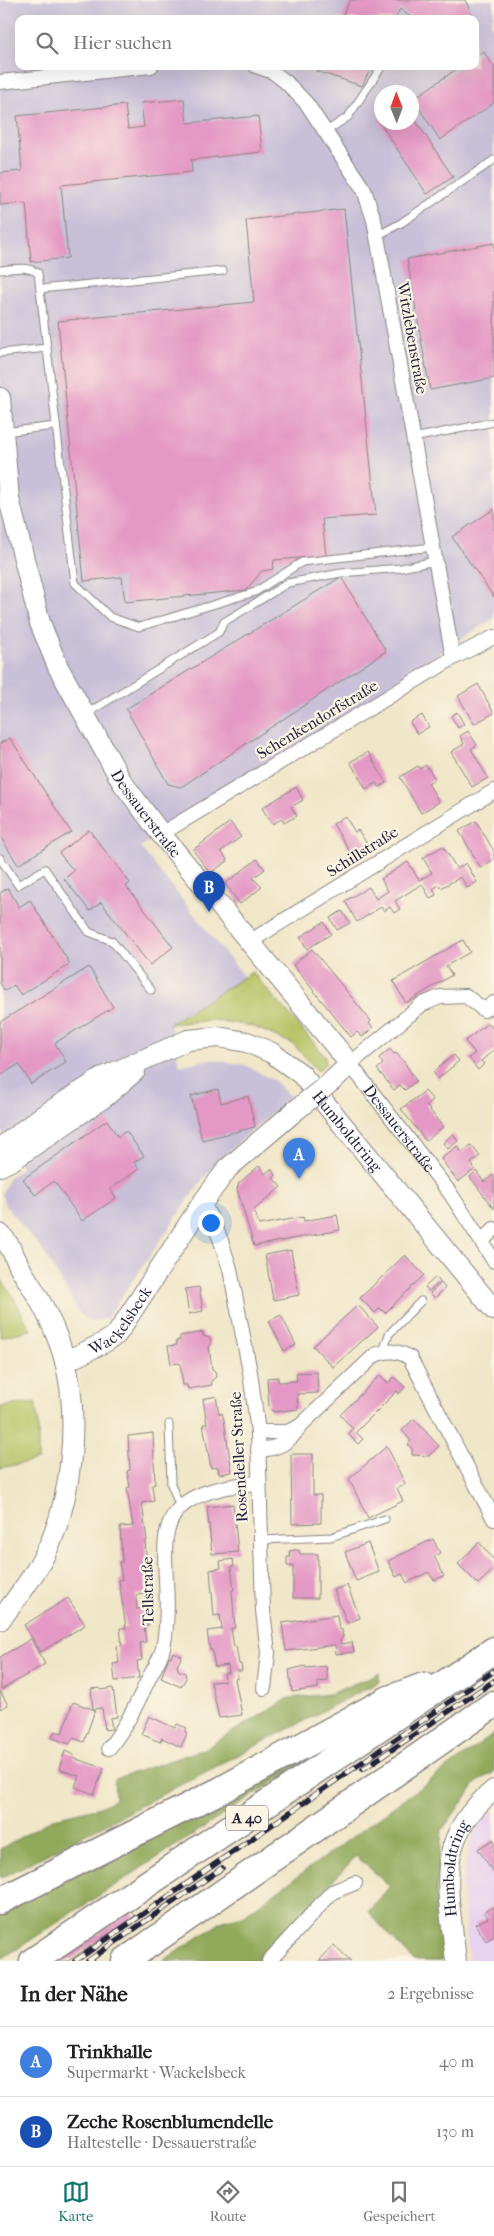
<!DOCTYPE html>
<html lang="de">
<meta charset="utf-8">
<style>
:root{--surface:#fff;--page:#f6f6f6;--text:#202124;--muted:#757577;--line:#e0e0e0;--accent:#0f766e}
body{margin:0;font-family:"IM FELL French Canon",serif;background:var(--page);color:var(--text)}
.compass{position:absolute;left:374px;top:85px;width:45px;height:45px;border-radius:50%;background:var(--surface);box-shadow:0 5px 20px #0002;rotate:359deg}
.you{position:absolute;left:210px;top:1222px;width:18px;height:18px;margin:-12px;border:4px solid #fff;border-radius:50%;background:#1a73e8;box-shadow:0 0 0 8px #1a73e833}
.badge{display:grid;place-items:center;width:32px;height:32px;border-radius:50%;background:var(--accent);color:#fff;font-size:16px;font-weight:700}
.pin{position:absolute;translate:-50% -41px;filter:drop-shadow(0 1px 2px #0008)}
.pin::after{content:'';position:absolute;top:26px;width:18px;height:15px;background:inherit;clip-path:polygon(0 0,100% 0,50% 100%)}
.list{margin:0;padding:0;list-style:none}
h2{display:flex;justify-content:space-between;align-items:center;height:65px;margin:0;padding:0 20px;font-size:21px}
h2 small{font-size:16px;font-weight:400;color:var(--muted)}
.list li{display:grid;grid-template-columns:32px 1fr auto;gap:15px;align-items:center;box-sizing:border-box;height:70px;padding:0 20px;border-top:1px solid var(--line)}
.list b{display:block;font-size:19px;white-space:nowrap}
.list p{margin:0;font-size:16px;white-space:nowrap;color:var(--muted)}
.list em{font-size:16px;font-style:normal;color:var(--muted)}
.icon{flex:none;width:28px;height:28px;fill:none;stroke:currentColor;stroke-width:2;stroke-linecap:round;stroke-linejoin:round}
.map{position:relative;flex:none;width:494px;height:1961px;overflow:hidden}
.search{position:absolute;background:var(--surface);box-shadow:0 5px 20px #0002;left:15px;right:15px;top:15px;height:55px;display:flex;align-items:center;gap:12px;box-sizing:border-box;padding:0 18px;border-radius:10px;color:var(--muted);font-size:19px}
.sheet{height:205px;background:var(--surface)}
nav{display:flex;justify-content:space-around;align-items:center;box-sizing:border-box;height:70px;border-top:1px solid var(--line);background:var(--surface);font-size:14px;color:var(--muted)}
nav a{display:grid;justify-items:center;gap:2px}
nav .on{color:var(--accent)}
.map>svg:first-child{display:block}
</style>
<div class="map">
<svg width="494" height="1961" viewBox="0 0 494 1961">
<rect width="100%" height="100%" fill="#fcf5e5"/>
<filter id="ink" filterUnits="userSpaceOnUse"><feTurbulence type="fractalNoise" baseFrequency=".02" numOctaves="2"/><feDisplacementMap in="SourceGraphic" scale="10" xChannelSelector="R" yChannelSelector="G"/><feConvolveMatrix kernelMatrix="1 2 1 2 8 2 1 2 1" color-interpolation-filters="sRGB"/></filter>
<filter id="wash" filterUnits="userSpaceOnUse"><feTurbulence type="fractalNoise" baseFrequency=".0096" numOctaves="4" result="noise"/><feDisplacementMap in="SourceGraphic" scale="20" xChannelSelector="R" yChannelSelector="G"/><feGaussianBlur stdDeviation="1.12" result="paint"/><feColorMatrix in="noise" values="0 0 0 0 0 0 0 0 0 0 0 0 0 0 0 0 0 1.4 0 .05"/><feComposite in="paint" operator="in"/></filter>
<g filter="url(#wash)">
<rect width="100%" height="100%" fill="#f0e6c8"/>
<polygon fill="#e7d2ef" points="494,1811 494,1961 469,1961 462,1885 469,1847 479,1821"/>
<path fill="#c8bfd8" fill-rule="evenodd" d="M0 0H494V14L490 24 494 29V618L140 847 245 978 170 1024 180 1066 210 1059 245 1065 273 1080 291 1097 225 1154 201 1181 107 1318 91 1322 80 1314 44 1252 5 1205 2 1195 8 1178 22 1168 0 1128ZM19 19H475V66H19ZM382 92H412V122H382Z"/>
<g fill="#b5c365" stroke="#6c7250">
<polygon points="252,972 325,1056 326,1063 318,1071 293,1044 252,1026 213,1020 169,1024"/>
<polygon points="0,1278 11,1293 31,1330 0,1337"/>
<polygon points="35,1402 38,1420 38,1460 0,1468 0,1407"/>
</g>
<g fill="#90a95a" stroke="#59664a">
<polygon points="379,1673 379,1682 7,1875 0,1877 0,1849 54,1818 100,1807 115,1799 114,1779 204,1749 289,1698 330,1694"/>
<polygon points="494,1734 494,1772 476,1783 442,1830 436,1893 442,1961 414,1961 368,1912 390,1886 356,1856 258,1961 163,1961 223,1921 243,1916"/>
<polygon points="326,1748 0,1960 0,1913"/>
</g>
<g id="blocks">
<g fill="#e498c5">
<polygon points="350,0 465,0 474,19 413,19 400,9 395,19 341,19"/>
<polygon points="483,51 494,67 494,103 440,140 413,99 461,66 475,66 475,57"/>
<polygon points="318,66 372,66 362,86 316,71"/>
<polygon points="184,99 187,123 258,116 262,152 191,160 192,172 61,185 68,258 31,262 26,203 0,205 0,173 22,171 17,116 125,105 128,129 144,127 141,103"/>
<polygon points="412,115 453,177 427,194 378,120 382,118 382,122 412,122"/>
<polygon points="344,209 376,515 322,519 326,556 274,560 273,569 262,571 246,590 125,602 122,577 84,581 58,321 254,302 246,220"/>
<polygon points="494,243 494,378 430,390 407,259"/>
<polygon points="494,509 494,597 452,537"/>
<polygon points="341,577 386,651 181,787 168,784 126,709"/>
<polygon points="478,684 494,713 474,724 458,696"/>
<polygon points="457,712 464,724 458,728 451,716"/>
<polygon points="422,715 429,727 417,734 410,722"/>
<polygon points="468,731 477,745 471,749 488,778 472,787 451,752 464,744 460,736"/>
<polygon points="10,738 71,832 18,865 0,836 0,743"/>
<polygon points="368,752 386,783 379,787 376,783 366,789 350,762"/>
<polygon points="426,765 435,779 428,783 439,802 421,813 400,777 418,766 420,769"/>
<polygon points="296,787 303,800 291,807 297,816 284,823 282,819 272,824 262,808"/>
<polygon points="345,816 355,832 358,830 370,848 354,858 333,824"/>
<polygon points="476,821 494,851 494,859 481,868 459,831"/>
<polygon points="230,822 241,837 221,851 228,861 210,873 193,850"/>
<polygon points="89,830 130,883 126,886 173,947 150,965 101,902 90,911 64,879 74,871 59,853"/>
<polygon points="443,846 457,869 466,863 477,882 467,888 461,877 441,888 439,885 433,889 436,895 430,898 422,884 395,901 400,909 394,913 390,907 384,911 381,907 357,922 345,901 369,887 376,899 388,891 381,879 408,862 419,880 432,873 423,858"/>
<polygon points="257,859 265,869 253,878 262,887 240,904 225,884"/>
<polygon points="8,888 19,907 30,900 70,964 21,995 14,985 5,991 0,983 0,893"/>
<polygon points="342,911 350,923 337,930 330,918"/>
<polygon points="324,922 331,934 307,949 300,937"/>
<polygon points="463,940 470,952 446,966 452,975 406,1003 393,981"/>
<polygon points="312,949 371,1021 369,1023 373,1028 362,1037 357,1032 351,1037 293,965"/>
<polygon points="89,967 113,1007 55,1043 66,1062 31,1084 19,1064 0,1076 0,1022"/>
<polygon points="488,1023 494,1030 494,1050 481,1061 484,1064 478,1070 469,1058 475,1053 465,1041"/>
<polygon points="390,1049 394,1054 396,1053 405,1063 416,1081 405,1090 400,1085 394,1090 377,1069 383,1064 379,1058"/>
<polygon points="454,1055 459,1061 438,1079 433,1072"/>
<polygon points="218,1089 221,1103 248,1096 255,1127 202,1140 191,1096"/>
<polygon points="425,1091 433,1100 426,1105 443,1127 426,1141 401,1109"/>
<polygon points="107,1120 118,1137 126,1131 144,1156 134,1162 139,1169 110,1189 116,1198 82,1221 54,1181 35,1195 23,1179"/>
<polygon points="453,1134 458,1141 448,1149 443,1143"/>
<polygon points="471,1145 480,1156 471,1163 475,1169 458,1182 441,1159 457,1146 462,1152"/>
<polygon points="259,1166 265,1174 271,1169 276,1175 273,1178 281,1187 254,1210 259,1225 303,1217 304,1221 337,1215 340,1230 254,1246 237,1189 239,1183"/>
<polygon points="476,1171 484,1182 494,1174 494,1209 470,1177"/>
<polygon points="291,1250 299,1295 273,1300 265,1255"/>
<polygon points="405,1255 424,1275 385,1313 380,1308 375,1313 360,1298"/>
<polygon points="436,1277 440,1282 429,1291 425,1287"/>
<polygon points="441,1283 445,1288 435,1298 430,1293"/>
<polygon points="199,1287 203,1311 189,1314 185,1289"/>
<polygon points="358,1305 378,1327 333,1367 313,1346"/>
<polygon points="281,1315 296,1345 284,1351 269,1321"/>
<polygon points="203,1332 203,1336 210,1338 211,1344 209,1347 212,1369 215,1371 216,1377 211,1381 212,1385 188,1389 187,1385 183,1385 180,1363 171,1364 168,1346 177,1345 176,1341 180,1340 180,1336"/>
<polygon points="317,1372 318,1393 297,1394 298,1409 273,1412 269,1407 267,1378 278,1377 278,1382 297,1381 296,1373"/>
<polygon points="380,1375 388,1383 394,1377 405,1387 399,1394 397,1391 356,1432 363,1439 358,1444 348,1434 353,1429 340,1415"/>
<polygon points="216,1396 219,1414 222,1413 224,1420 232,1472 219,1474 218,1467 211,1468 203,1424 207,1424 203,1399"/>
<polygon points="414,1419 439,1446 429,1456 412,1455 412,1449 408,1444 411,1441 402,1430"/>
<polygon points="153,1433 155,1484 152,1485 154,1501 142,1503 147,1541 145,1542 148,1576 145,1576 147,1594 136,1595 137,1609 146,1608 148,1625 144,1626 146,1642 140,1643 142,1660 137,1661 139,1678 115,1681 113,1664 119,1663 117,1646 122,1645 120,1628 126,1628 119,1580 122,1579 119,1562 122,1562 120,1527 133,1526 127,1488 130,1487 127,1471 130,1470 128,1436"/>
<polygon points="387,1446 405,1484 397,1488 403,1501 368,1518 349,1479"/>
<polygon points="291,1454 313,1454 313,1495 321,1495 321,1523 292,1524"/>
<polygon points="233,1504 238,1552 212,1554 207,1507"/>
<polygon points="433,1539 440,1553 434,1556 444,1576 434,1580 428,1572 407,1583 402,1574 396,1577 388,1561"/>
<polygon points="479,1542 494,1560 494,1569 478,1584 458,1564"/>
<polygon points="368,1543 379,1572 356,1581 345,1552"/>
<polygon points="295,1550 299,1550 300,1554 318,1554 318,1598 293,1598 293,1566 287,1566 287,1557 291,1557 289,1551"/>
<polygon points="233,1559 234,1566 231,1567 234,1590 232,1590 235,1628 231,1628 234,1647 236,1646 239,1664 241,1664 242,1671 237,1671 238,1678 235,1679 242,1715 219,1718 211,1682 225,1681 224,1673 229,1673 228,1665 215,1667 212,1650 210,1650 207,1631 222,1629 220,1615 214,1616 210,1570 221,1568 220,1561"/>
<polygon points="347,1585 360,1618 347,1623 334,1590"/>
<polygon points="68,1598 85,1625 41,1652 24,1625"/>
<polygon points="337,1615 339,1629 342,1630 343,1637 340,1640 341,1644 352,1642 354,1652 336,1654 335,1645 286,1651 282,1623"/>
<polygon points="31,1639 45,1664 1,1690 0,1657"/>
<polygon points="173,1652 182,1656 177,1666 179,1671 185,1673 186,1678 181,1687 161,1678 169,1656 171,1657"/>
<polygon points="305,1666 306,1668 326,1666 328,1681 318,1682 318,1688 292,1692 289,1670"/>
<polygon points="100,1688 100,1690 113,1688 117,1717 110,1718 112,1729 105,1730 102,1708 93,1709 91,1689"/>
<polygon points="0,1691 8,1705 0,1709"/>
<polygon points="73,1702 95,1710 84,1742 73,1738 70,1744 52,1738 55,1731 62,1733"/>
<polygon points="149,1716 175,1728 177,1724 187,1728 185,1732 187,1733 181,1747 162,1738 160,1742 141,1734"/>
<polygon points="65,1751 74,1755 73,1758 104,1768 94,1794 75,1787 79,1776 59,1769"/>
<polygon points="494,1839 494,1873 478,1849"/>
<polygon points="494,1906 494,1936 486,1941 475,1924 488,1918 484,1912"/>
<polygon points="131,1912 135,1916 68,1961 58,1961"/>
<polygon points="334,1945 351,1961 319,1961"/>
</g>
</g>
</g>
<g filter="url(#ink)">
<use href="#blocks" fill-opacity="0" stroke="#898482" stroke-width="1"/>
<g fill="none" stroke-linecap="round" stroke-linejoin="round">
<g stroke="#898482" stroke-width="9">
<g id="lane">
<polyline points="325,132 348,117 382,66"/>
<polyline points="377,236 401,223 494,160"/>
<path d="M0 270C13 269 26 265 38 273L75 583 110 617 139 627 255 592 302 562 433 547"/>
<polyline points="40,289 223,271"/>
<polyline points="0,353 47,348"/>
<polyline points="3,432 56,426"/>
<polyline points="413,438 494,422"/>
<polyline points="86,714 219,632 224,622 288,583 341,573 401,568 435,561"/>
<polyline points="0,858 18,885 45,869 89,932 112,941 151,990"/>
<polyline points="383,1352 389,1334 421,1301"/>
<polyline points="169,1424 171,1484 180,1507"/>
<polyline points="261,1540 331,1537 385,1519"/>
</g>
</g>
<g stroke="#898482" stroke-width="16">
<g id="street">
<polyline points="256,66 273,72 286,82 307,104 364,190 374,220 453,658"/>
<polyline points="0,82 151,66"/>
<polyline points="161,834 453,658 494,637"/>
<polyline points="249,942 494,791"/>
<path id="s1" d="M494 1003 484 1010 466 996 440 997 421 1005 350 1064 450 1193 494 1261"/>
<polyline points="203,1202 220,1238 230,1269 250,1372 258,1432 263,1611 268,1653 264,1688"/>
<polyline points="482,1241 494,1229"/>
<path d="M300 1426 375 1355C388 1350 398 1350 410 1358L494 1519"/>
<path d="M258 1432H287L300 1426C290 1443 277 1449 258 1450"/>
<path d="M109 1748C127 1726 138 1701 150 1676 155 1667 161 1657 163 1648 181 1559 122 1494 258 1483"/>
<polyline points="269,1961 332,1892 355,1883"/>
</g>
</g>
<g stroke="#898482" stroke-width="22">
<g id="secondary">
<path id="s2" d="M0 398 9 499 40 623 58 667 122 782 161 834 350 1064 332 1081"/>
<path id="s3" d="M0 1148 41 1117 104 1077 188 1040 218 1037 247 1042 272 1053 301 1074 494 1310"/>
<polyline points="0,1166 14,1159 106,1096 135,1071"/>
<path d="M0 1234C12 1245 16 1263 25 1276 42 1302 57 1331 65 1361 80 1420 72 1504 43 1558 31 1580 16 1600 0 1620"/>
<path id="s4" d="M65 1362 107 1341 117 1334 203 1202 228 1168 295 1111"/>
<path id="s5" d="M456 1961C449 1891 431 1840 494 1790"/>
</g>
</g>
<g stroke="#898482" stroke-width="29">
<g id="highway">
<polyline points="0,1901 221,1790 389,1699 424,1686"/>
<polyline points="33,1961 494,1650"/>
<polyline points="125,1961 494,1704"/>
</g>
</g>
<use href="#lane" stroke="#fff" stroke-width="7"/>
<use href="#street" stroke="#fff" stroke-width="14"/>
<use href="#secondary" stroke="#fff" stroke-width="20"/>
<use href="#highway" stroke="#fff" stroke-width="26"/>
<g stroke="#22223b" stroke-width="5.5">
<g id="rail">
<polyline points="363,1769 494,1681"/>
<polyline points="75,1961 494,1671"/>
<polyline points="88,1961 222,1868"/>
</g>
</g>
<use href="#rail" stroke="#fcf5e5" stroke-width="4" stroke-dasharray="11" stroke-linecap="butt"/>
<g stroke="#898482" stroke-width="22" stroke-linecap="butt">
<polyline id="secondary-bridge" points="295,1111 332,1081"/>
</g>
<use href="#secondary-bridge" stroke="#fff" stroke-width="20"/>
</g>
</g>
<g text-anchor="middle" stroke-width="4.5" stroke-linejoin="round" paint-order="stroke">
<rect fill="#fcf5e5" stroke="#63616e" stroke-width="1" x="226" y="1805.5" width="42" height="25" rx="4"/>
<g font-size="15" font-weight="bold" fill="#22223b">
<text x="247" y="1823">A 40</text>
</g>
<g font-size="16" fill="#22223b" stroke="#fcf5e5">
<text transform="translate(413 338) rotate(80)" y="6">Witzlebenstraße</text>
<text transform="translate(317 719) rotate(-31)" y="6">Schenkendorfstraße</text>
<text dy="6" stroke="none"><textPath href="#s2" startOffset="448">Dessauerstraße</textPath></text>
<text transform="translate(362 851) rotate(-32)" y="6">Schillstraße</text>
<text dy="6" stroke="none"><textPath href="#s1" startOffset="255">Dessauerstraße</textPath></text>
<text dy="6" stroke="none"><textPath href="#s3" startOffset="414">Humboldtring</textPath></text>
<text dy="6" stroke="none"><textPath href="#s4" startOffset="71">Wackelsbeck</textPath></text>
<text transform="translate(238 1457) rotate(-93)" y="6">Rosendeller Straße</text>
<text transform="translate(147 1591) rotate(-91)" y="6">Tellstraße</text>
<text dy="6" stroke="none"><textPath href="#s5" startOffset="94">Humboldtring</textPath></text>
</g>
</g>
</svg>
<svg class="compass" viewBox="-18 -18 36 36"><path d="M0-13l5 13h-10z" fill="#e53935"/><path d="M0 13l5-13h-10z" fill="#757577"/></svg>
<div class="you"></div>
<div class="pin badge" style="left:299px;top:1179px;background:#3f7fe0">A</div>
<div class="pin badge" style="left:209px;top:912px;background:#1a4fb4">B</div>
<div class="search"><svg class="icon" aria-label="search" viewBox="0 0 24 24"><circle cx="10" cy="10" r="6"/><path d="M15 15l6 6"/></svg>Hier suchen</div>
</div>
<section class="sheet">
<h2>In der Nähe<small>2 Ergebnisse</small></h2>
<ul class="list">
<li><span class="badge" style="background:#3f7fe0">A</span><div><b>Trinkhalle</b><p>Supermarkt · Wackelsbeck</p></div><em>40 m</em></li>
<li><span class="badge" style="background:#1a4fb4">B</span><div><b>Zeche Rosenblumendelle</b><p>Haltestelle · Dessauerstraße</p></div><em>130 m</em></li>
</ul>
</section>
<nav>
<a class="on"><svg class="icon" aria-label="map" viewBox="0 0 24 24"><path d="M3 6l6-2 6 2 6-2v14l-6 2-6-2-6 2zM9 4v14M15 6v14"/></svg>Karte</a>
<a><svg class="icon" aria-label="directions" viewBox="0 0 24 24"><path d="M12 3l9 9-9 9-9-9zM9 14v-3h6M13 9l2 2-2 2"/></svg>Route</a>
<a><svg class="icon" aria-label="saved" viewBox="0 0 24 24"><path d="M7 4h10v16l-5-4-5 4z"/></svg>Gespeichert</a>
</nav>
